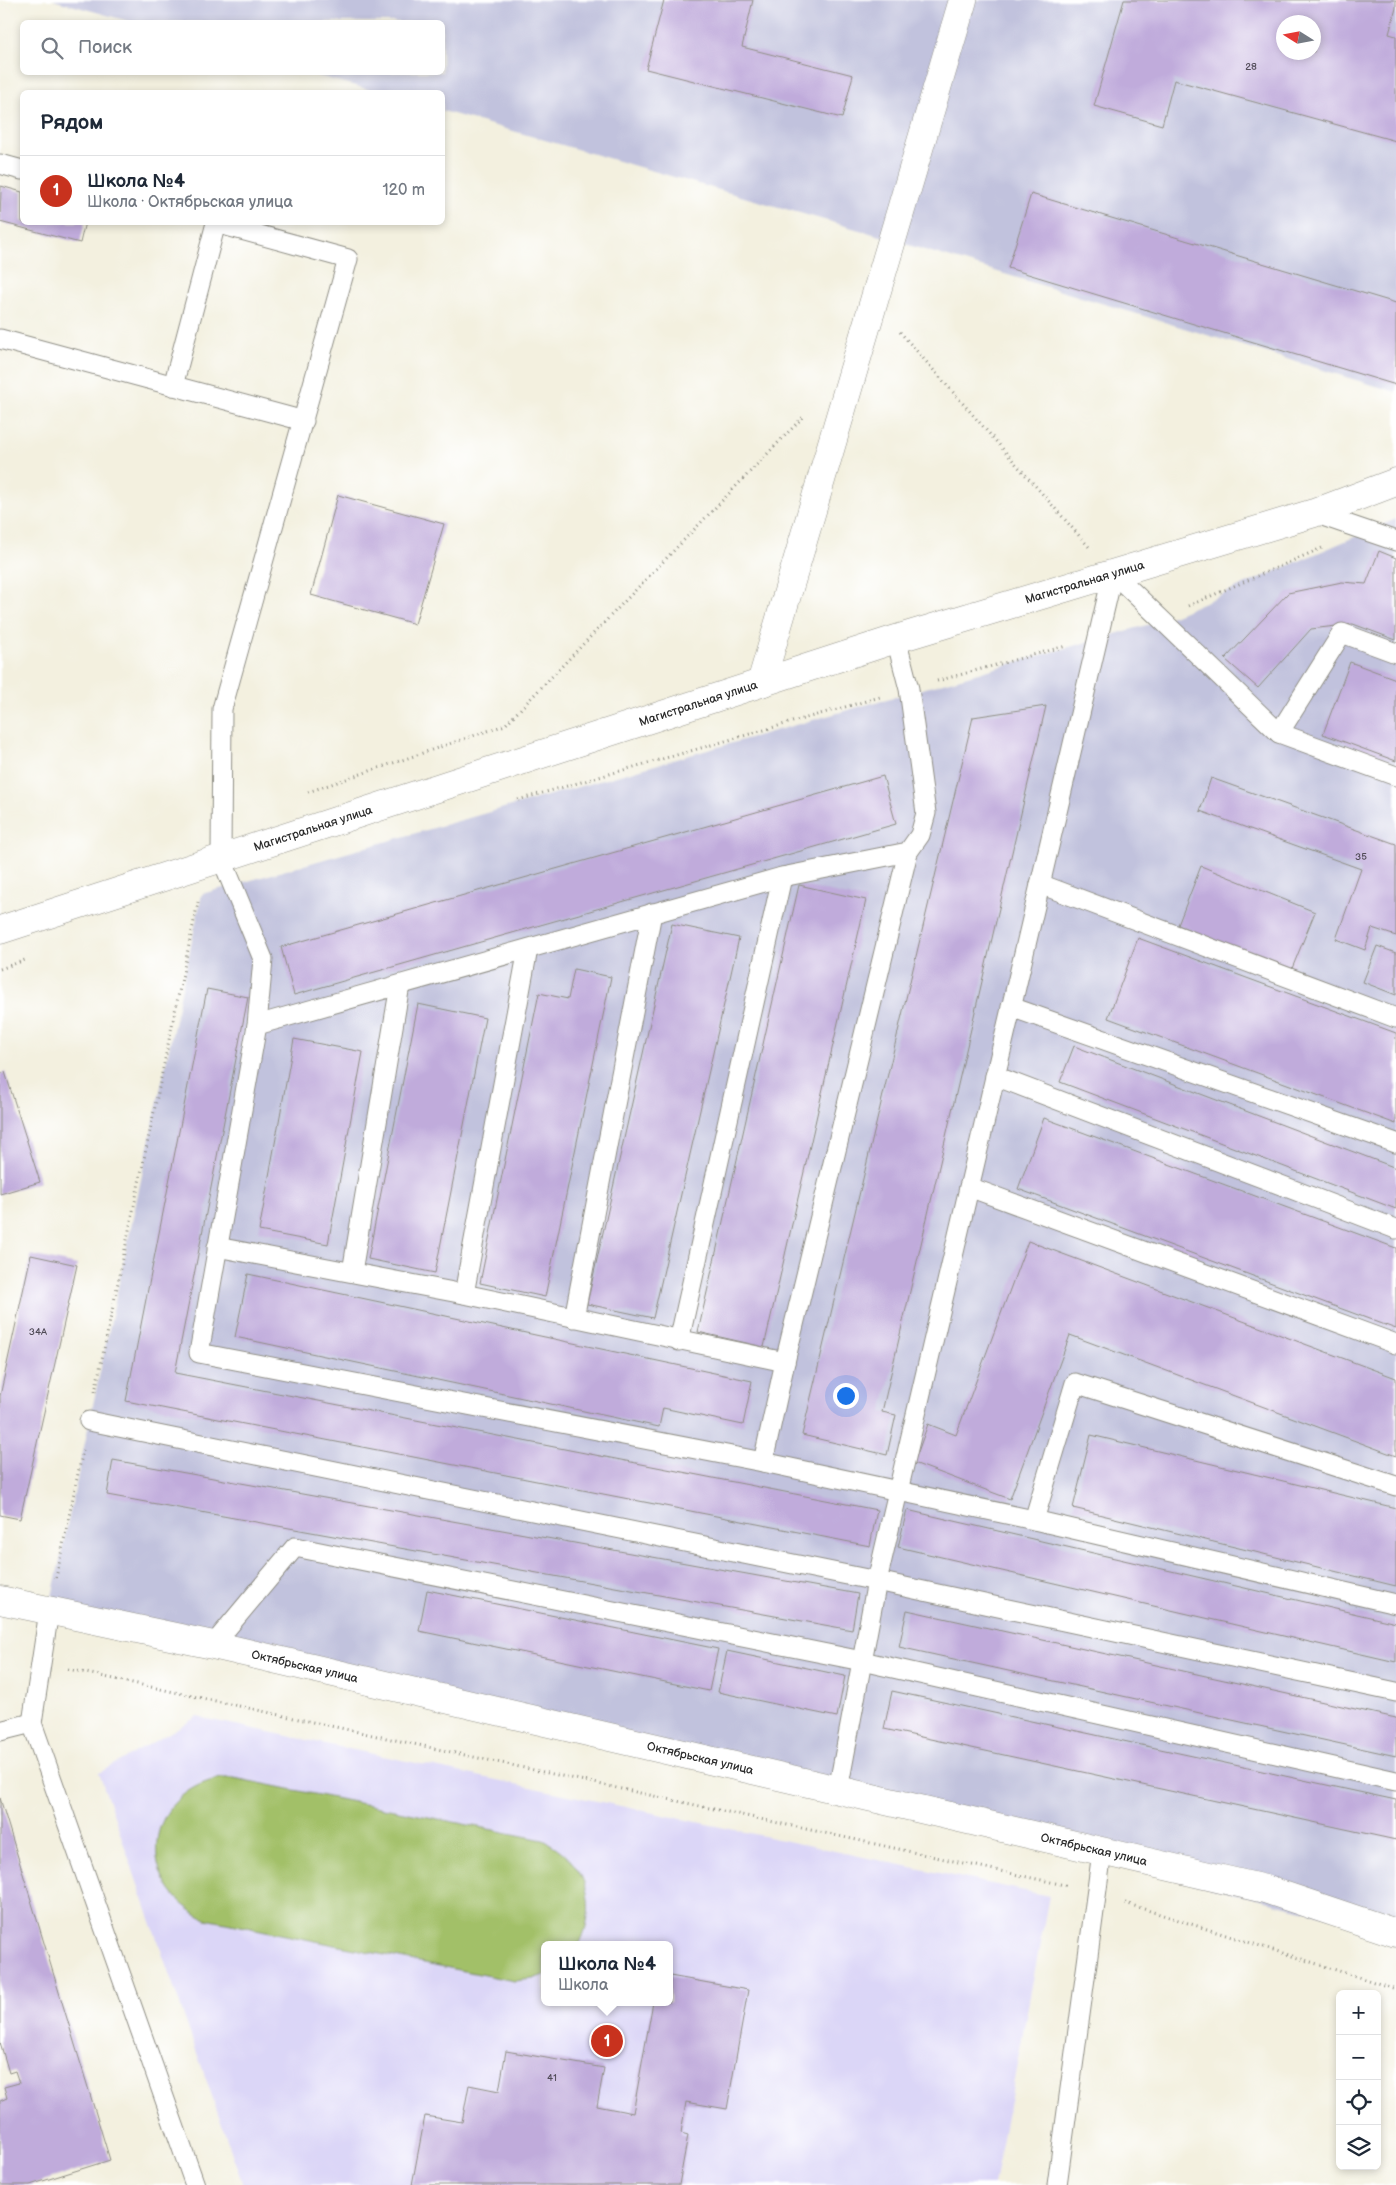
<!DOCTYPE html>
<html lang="ru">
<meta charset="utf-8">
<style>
:root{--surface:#fff;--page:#f6f6f7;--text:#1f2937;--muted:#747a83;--line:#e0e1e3;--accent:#c8321e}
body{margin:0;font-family:"Balsamiq Sans",sans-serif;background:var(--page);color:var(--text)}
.controls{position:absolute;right:15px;bottom:15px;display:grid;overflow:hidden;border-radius:8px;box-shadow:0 2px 8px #0003}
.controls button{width:45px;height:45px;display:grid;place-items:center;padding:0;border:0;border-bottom:1px solid var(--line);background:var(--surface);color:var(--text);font:25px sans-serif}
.compass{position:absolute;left:1276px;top:15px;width:45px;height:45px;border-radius:50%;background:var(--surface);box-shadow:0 2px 8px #0003;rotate:281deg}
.you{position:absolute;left:845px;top:1395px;width:18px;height:18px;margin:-12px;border:4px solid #fff;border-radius:50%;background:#1a73e8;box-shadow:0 0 0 8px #1a73e833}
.badge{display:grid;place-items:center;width:32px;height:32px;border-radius:50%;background:var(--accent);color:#fff;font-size:16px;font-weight:700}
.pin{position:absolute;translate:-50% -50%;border:2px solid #fff;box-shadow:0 1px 5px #0006}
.popup{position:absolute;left:541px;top:1941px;width:132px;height:65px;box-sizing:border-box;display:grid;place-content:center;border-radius:8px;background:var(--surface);filter:drop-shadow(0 1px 4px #0005);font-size:16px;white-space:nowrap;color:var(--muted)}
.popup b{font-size:19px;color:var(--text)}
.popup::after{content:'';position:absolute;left:50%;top:100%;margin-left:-10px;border:10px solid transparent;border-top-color:var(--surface)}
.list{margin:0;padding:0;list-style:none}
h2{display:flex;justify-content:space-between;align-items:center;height:65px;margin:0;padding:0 20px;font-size:21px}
h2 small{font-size:16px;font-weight:400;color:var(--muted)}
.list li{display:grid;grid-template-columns:32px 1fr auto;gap:15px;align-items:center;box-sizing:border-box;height:70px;padding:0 20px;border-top:1px solid var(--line)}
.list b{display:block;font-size:19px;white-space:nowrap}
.list p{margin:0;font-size:16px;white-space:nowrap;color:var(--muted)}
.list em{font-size:16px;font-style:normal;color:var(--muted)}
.icon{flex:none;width:28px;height:28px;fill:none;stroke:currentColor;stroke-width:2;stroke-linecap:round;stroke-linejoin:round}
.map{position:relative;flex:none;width:1396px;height:2185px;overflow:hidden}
.search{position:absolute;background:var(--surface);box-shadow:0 2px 8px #0003;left:20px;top:20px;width:425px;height:55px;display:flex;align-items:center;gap:12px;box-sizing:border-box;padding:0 18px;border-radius:8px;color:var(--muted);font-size:19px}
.panel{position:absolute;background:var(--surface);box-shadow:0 2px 8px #0003;left:20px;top:90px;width:425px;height:135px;border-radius:8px}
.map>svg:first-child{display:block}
</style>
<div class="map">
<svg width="1396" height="2185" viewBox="0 0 1396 2185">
<rect width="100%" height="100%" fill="#fff"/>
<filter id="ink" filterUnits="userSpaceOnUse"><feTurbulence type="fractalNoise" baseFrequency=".02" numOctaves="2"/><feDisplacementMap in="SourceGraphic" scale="10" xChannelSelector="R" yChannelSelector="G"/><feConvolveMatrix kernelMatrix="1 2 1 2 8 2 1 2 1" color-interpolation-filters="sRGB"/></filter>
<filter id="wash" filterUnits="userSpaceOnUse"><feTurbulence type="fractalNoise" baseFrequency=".0096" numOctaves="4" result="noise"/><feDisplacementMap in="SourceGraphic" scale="20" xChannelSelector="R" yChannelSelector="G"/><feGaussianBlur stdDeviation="1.12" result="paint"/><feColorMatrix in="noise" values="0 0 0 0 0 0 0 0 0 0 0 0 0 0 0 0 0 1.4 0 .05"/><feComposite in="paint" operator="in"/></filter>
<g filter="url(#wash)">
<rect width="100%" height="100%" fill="#f3f0df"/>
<path fill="#dbd6f7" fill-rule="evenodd" d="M197 1717 1049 1896 994 2185H243L99 1773ZM544 1945H670V2002H544Z"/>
<g fill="#c1c2dd" fill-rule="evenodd">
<polygon points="53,0 961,0 891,239 443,111 442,92 378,92 308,73 442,72 442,22 132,22"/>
<path d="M965 0H1396V392L895 241ZM1284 22H1314V52H1284Z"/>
<polygon points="1396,519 1396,1932 49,1611 202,894 1161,621"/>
</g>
<path fill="#a2c068" stroke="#66764a" d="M221 1778H234L543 1840C585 1860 600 1903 579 1945H544V1975L533 1979 514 1981 206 1919C133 1886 143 1793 221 1778Z"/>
<g id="blocks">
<g fill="#c0abdb" fill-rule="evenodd">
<polygon points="664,0 753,0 742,47 853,75 842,118 646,69"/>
<path d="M1124 0H1396V8L1389 34 1396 36V141L1174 80 1162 125 1094 106ZM1284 22H1314V52H1284Z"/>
<polygon points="1,186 22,192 22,222 85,222 80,243 0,222"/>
<polygon points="1031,194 1396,303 1396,385 1008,268"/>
<polygon points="338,495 444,524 415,624 311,595"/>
<polygon points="1379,551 1396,558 1396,640 1353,624 1311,629 1258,688 1225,659 1288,593 1342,582 1366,584"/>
<polygon points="1350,662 1396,679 1396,761 1323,734"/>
<polygon points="1046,706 882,1412 896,1415 887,1455 802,1435 973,717"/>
<polygon points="883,776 896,824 294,995 281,947"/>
<polygon points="1211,778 1396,844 1396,936 1372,928 1365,950 1336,939 1361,869 1200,811"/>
<polygon points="1201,866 1315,912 1291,971 1178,925"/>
<polygon points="799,885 866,900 764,1347 698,1332"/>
<polygon points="672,924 739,938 653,1318 587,1304"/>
<polygon points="1138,938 1396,1033 1396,1124 1108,1018"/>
<polygon points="1377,946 1396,953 1396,995 1363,982"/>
<polygon points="574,969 611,977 545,1297 480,1283 539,993 568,999"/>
<polygon points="207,989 248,997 175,1373 877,1510 870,1546 126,1401"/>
<polygon points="418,1004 485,1018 435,1273 368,1259"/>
<polygon points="294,1039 363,1052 328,1244 259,1231"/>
<polygon points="1074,1046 1396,1168 1396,1209 1060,1082"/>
<polygon points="5,1072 40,1182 0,1194 0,1074"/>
<polygon points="1044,1118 1396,1248 1396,1329 1018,1189"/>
<polygon points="1028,1241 1396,1378 1396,1456 1070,1335 1010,1499 914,1463 928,1424 956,1435"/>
<polygon points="31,1255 77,1265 20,1519 0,1515 0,1396"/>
<polygon points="248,1274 752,1381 743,1425 663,1408 659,1427 235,1337"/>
<polygon points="1091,1435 1396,1508 1396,1586 1073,1508"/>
<polygon points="113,1460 858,1594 852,1630 107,1495"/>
<polygon points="907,1510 1396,1623 1396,1662 898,1547"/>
<polygon points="427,1590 718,1649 709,1691 419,1631"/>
<polygon points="907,1610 1396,1718 1396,1756 899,1647"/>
<polygon points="727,1651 845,1676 837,1717 718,1692"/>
<polygon points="892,1691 1396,1800 1396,1840 884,1729"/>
<polygon points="0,1798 110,2160 30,2185 0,2185 0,2101 7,2098 4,2087 19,2083 15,2071 9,2073 0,2042"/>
<polygon points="670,1976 748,1990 727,2109 686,2102 681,2133 688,2135 679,2185 412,2185 425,2116 462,2122 469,2085 499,2091 506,2051 604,2068 597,2106 633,2113 653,2002 670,2002"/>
</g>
</g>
</g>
<g filter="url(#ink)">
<use href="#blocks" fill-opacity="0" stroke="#8f8e85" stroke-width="1"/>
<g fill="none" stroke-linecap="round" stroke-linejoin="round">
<g stroke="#8f8e85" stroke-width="21">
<g id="lane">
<polyline points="0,164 22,170"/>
<polyline points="0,339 304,421"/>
<polyline points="173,386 216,223 348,259 222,709 221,857 263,959 257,1025 199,1353 763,1462 1034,1520 1396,1604"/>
<polyline points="1314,513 1396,541"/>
<polyline points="1113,573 1279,733 1396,776"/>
<polyline points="1279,733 1342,633 1396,653"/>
<polyline points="1040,884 1396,1018"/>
<polyline points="1011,1007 1396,1143"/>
<polyline points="257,1025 782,877 908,852 920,835 926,813 909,689 896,639"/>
<polyline points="995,1076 1396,1229"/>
<polyline points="969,1187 1396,1344"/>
<polyline points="217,1247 464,1294 785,1362"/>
<polyline points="352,1272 400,985"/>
<polyline points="464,1294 528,949"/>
<polyline points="574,1318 652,913"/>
<polyline points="679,1341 782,877"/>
<polyline points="89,1421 877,1581 1396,1692"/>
<polyline points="763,1462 785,1362 908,852"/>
<polyline points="1034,1520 1075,1383 1396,1486"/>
<polyline points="49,1611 32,1723 195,2185"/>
<polyline points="213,1645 295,1547 862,1661 1396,1781"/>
<polyline points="0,1731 32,1723"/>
<polyline points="838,1790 877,1581 1113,573"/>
<polyline points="1057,2185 1102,1852"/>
</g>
</g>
<g stroke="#8f8e85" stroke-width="29">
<polyline id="street" points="761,683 963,0"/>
</g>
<g stroke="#8f8e85" stroke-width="29">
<g id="secondary">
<path id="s1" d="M0 930 896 639 1314 513 1396 482"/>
<path id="s2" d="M0 1600 213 1645 1265 1889 1396 1933"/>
</g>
</g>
<g stroke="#8f8e85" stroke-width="3" stroke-dasharray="1 4" stroke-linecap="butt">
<polyline points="900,332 1089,547"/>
<polyline points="1188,606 1322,548"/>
<polyline points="937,681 1066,646"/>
<polyline points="308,792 505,725 804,416"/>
<polyline points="518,800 880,697"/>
<polyline points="0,969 25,960"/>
<polyline points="95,1392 198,902"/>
<polyline points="56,1578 83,1450"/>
<polyline points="68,1669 1069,1886"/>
<polyline points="1125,1903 1396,1989"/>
</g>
<use href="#lane" stroke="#fff" stroke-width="19"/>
<use href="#street" stroke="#fff" stroke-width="28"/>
<use href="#secondary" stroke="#fff" stroke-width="28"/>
</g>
</g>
<g text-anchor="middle" stroke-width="4" stroke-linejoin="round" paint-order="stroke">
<g font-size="10" fill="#504b57">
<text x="1251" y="70">28</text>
<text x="1361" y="860">35</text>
<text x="38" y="1335">34А</text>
<text x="552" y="2081">41</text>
</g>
<g font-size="12" fill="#2b2b2b" stroke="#fff">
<text dy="4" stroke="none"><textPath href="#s1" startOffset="1139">Магистральная улица</textPath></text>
<text dy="4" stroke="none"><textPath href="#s1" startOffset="734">Магистральная улица</textPath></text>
<text dy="4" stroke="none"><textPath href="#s1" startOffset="329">Магистральная улица</textPath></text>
<text dy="4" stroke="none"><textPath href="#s2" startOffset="312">Октябрьская улица</textPath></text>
<text dy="4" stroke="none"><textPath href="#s2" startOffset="718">Октябрьская улица</textPath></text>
<text dy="4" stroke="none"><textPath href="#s2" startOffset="1122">Октябрьская улица</textPath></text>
</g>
</g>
</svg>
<div class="controls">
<button>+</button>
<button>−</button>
<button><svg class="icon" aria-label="locate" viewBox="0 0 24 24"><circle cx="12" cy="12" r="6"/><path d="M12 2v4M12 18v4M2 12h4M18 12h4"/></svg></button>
<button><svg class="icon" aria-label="layers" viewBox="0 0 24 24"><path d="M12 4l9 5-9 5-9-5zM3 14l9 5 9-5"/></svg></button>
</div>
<svg class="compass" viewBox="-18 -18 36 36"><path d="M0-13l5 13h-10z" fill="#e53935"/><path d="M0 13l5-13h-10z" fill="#747a83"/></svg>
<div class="you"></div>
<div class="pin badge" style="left:607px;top:2041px">1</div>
<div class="popup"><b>Школа №4</b>Школа</div>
<div class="search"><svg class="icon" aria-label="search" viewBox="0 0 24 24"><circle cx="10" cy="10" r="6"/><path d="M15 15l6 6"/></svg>Поиск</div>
<section class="panel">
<h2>Рядом<small></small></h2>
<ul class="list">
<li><span class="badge">1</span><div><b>Школа №4</b><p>Школа · Октябрьская улица</p></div><em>120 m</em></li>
</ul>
</section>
</div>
